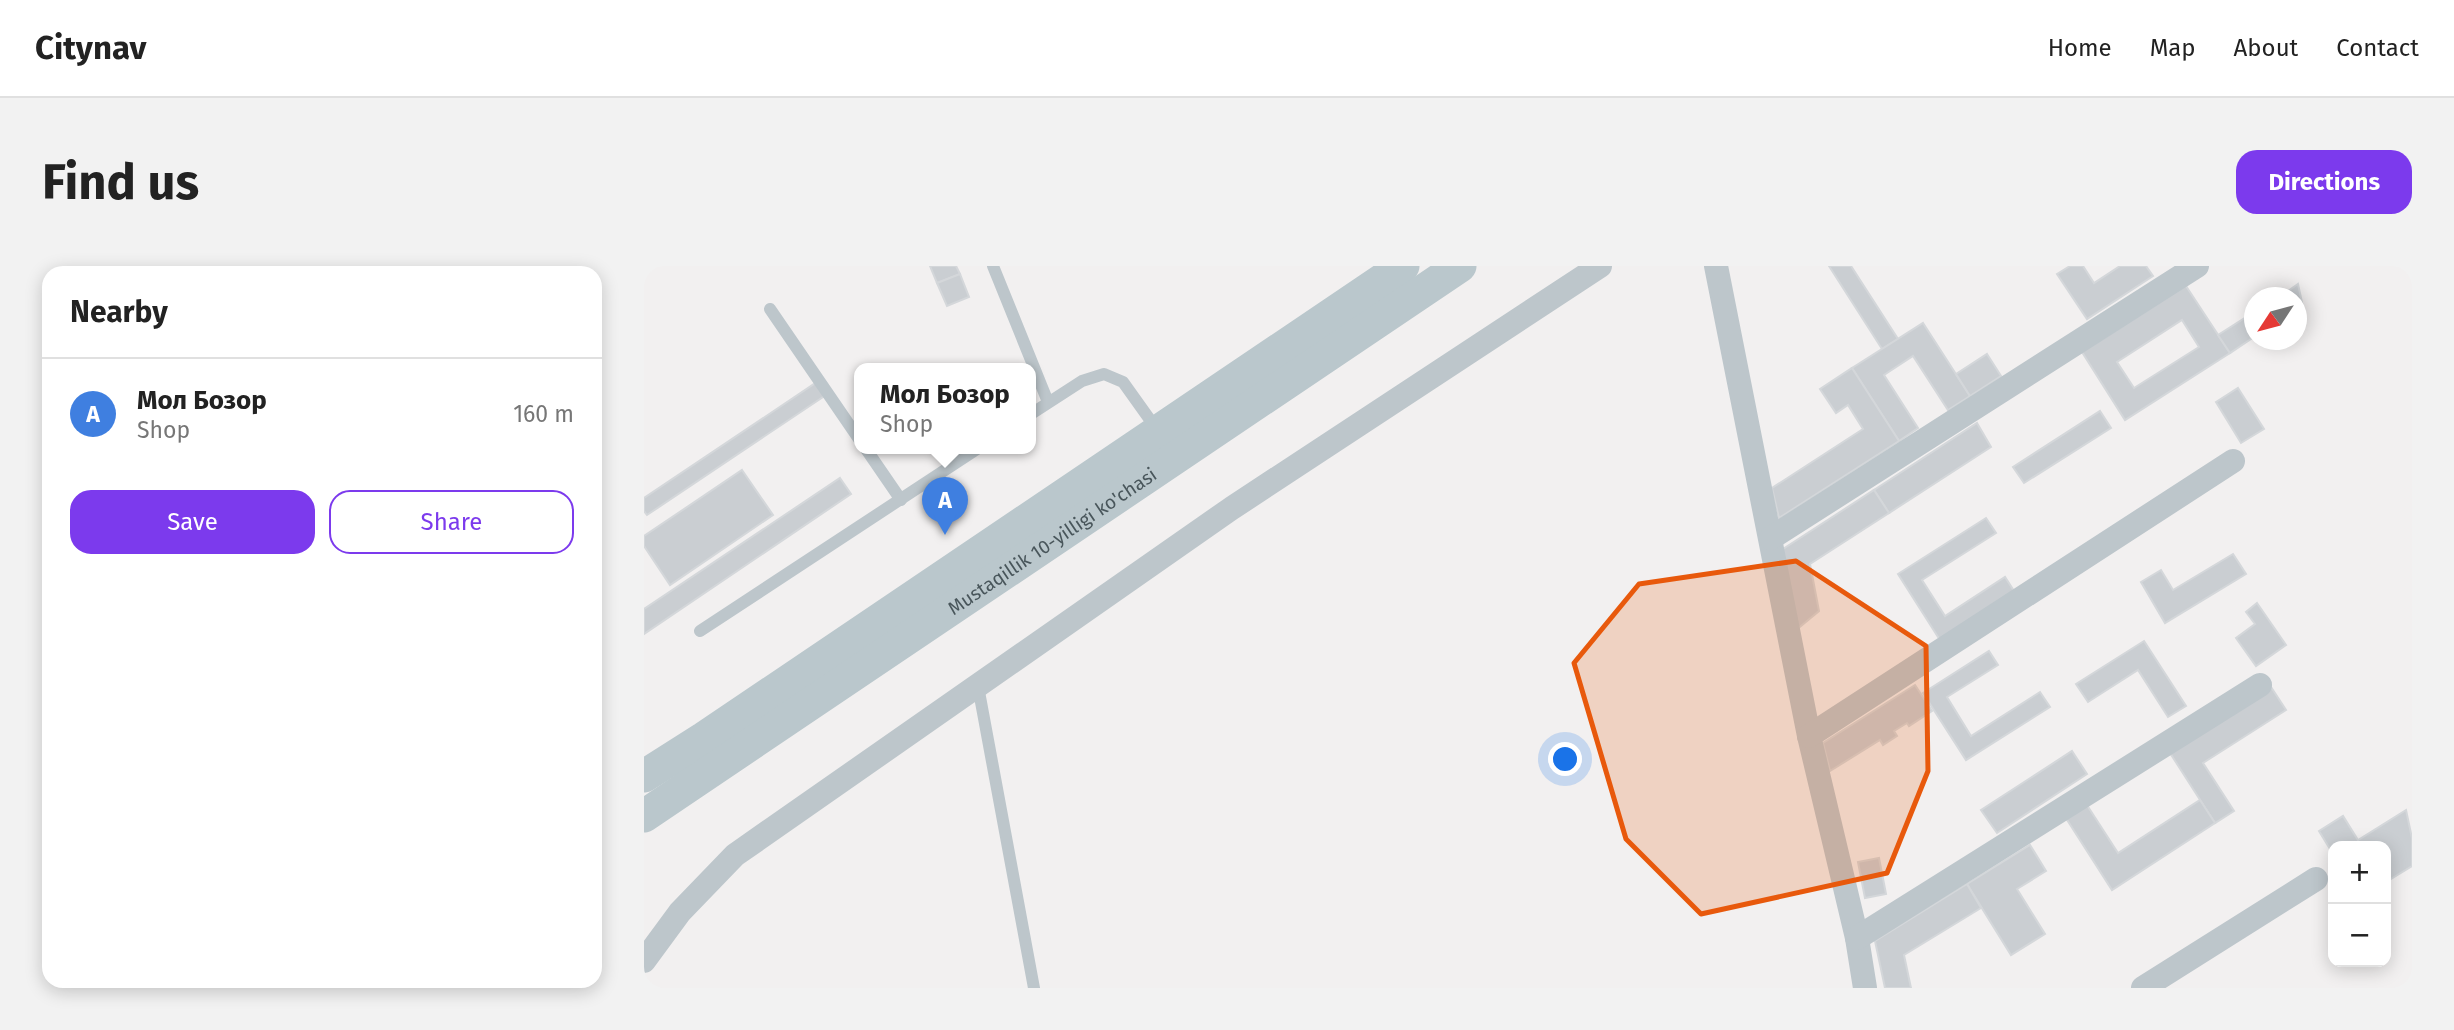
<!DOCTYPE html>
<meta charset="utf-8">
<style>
:root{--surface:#fff;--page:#f2f2f2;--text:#222;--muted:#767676;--line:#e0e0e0;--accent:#7c3aed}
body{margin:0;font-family:"Fira Sans",sans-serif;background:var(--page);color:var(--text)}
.controls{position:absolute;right:21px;bottom:21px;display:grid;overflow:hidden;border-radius:14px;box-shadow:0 4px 18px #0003}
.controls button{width:63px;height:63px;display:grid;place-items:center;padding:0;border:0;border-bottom:2px solid var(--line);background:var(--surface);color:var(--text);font:35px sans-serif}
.compass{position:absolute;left:1600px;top:21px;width:63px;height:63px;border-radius:50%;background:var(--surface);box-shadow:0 4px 18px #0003;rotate:234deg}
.you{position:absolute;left:922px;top:494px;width:24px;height:24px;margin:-18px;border:5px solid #fff;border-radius:50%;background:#1a73e8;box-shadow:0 0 0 10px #1a73e833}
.badge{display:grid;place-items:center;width:46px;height:46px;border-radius:50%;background:var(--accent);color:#fff;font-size:23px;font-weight:700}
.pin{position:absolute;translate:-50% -58px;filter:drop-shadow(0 2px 4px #0008)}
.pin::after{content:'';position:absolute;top:37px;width:24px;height:21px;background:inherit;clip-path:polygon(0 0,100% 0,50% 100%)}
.popup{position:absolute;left:210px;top:97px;width:182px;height:91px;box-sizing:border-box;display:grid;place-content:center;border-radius:14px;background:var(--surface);filter:drop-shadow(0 2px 5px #0005);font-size:23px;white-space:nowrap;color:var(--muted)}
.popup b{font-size:26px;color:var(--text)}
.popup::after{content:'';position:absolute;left:50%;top:100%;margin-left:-14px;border:14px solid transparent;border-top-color:var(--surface)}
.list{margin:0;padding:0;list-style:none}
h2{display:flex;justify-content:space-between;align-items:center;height:91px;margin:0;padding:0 28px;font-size:30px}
h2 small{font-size:23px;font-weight:400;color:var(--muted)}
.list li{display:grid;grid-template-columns:46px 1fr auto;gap:21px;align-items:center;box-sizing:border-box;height:112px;padding:0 28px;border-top:2px solid var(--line)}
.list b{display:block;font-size:26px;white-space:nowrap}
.list p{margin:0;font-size:23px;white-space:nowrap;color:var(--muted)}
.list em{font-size:23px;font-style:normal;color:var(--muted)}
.actions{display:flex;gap:14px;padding:21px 28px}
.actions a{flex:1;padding:16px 0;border:2px solid var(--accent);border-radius:21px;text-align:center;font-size:24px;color:var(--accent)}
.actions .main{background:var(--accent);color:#fff}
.map{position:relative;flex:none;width:1768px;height:722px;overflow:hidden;border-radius:21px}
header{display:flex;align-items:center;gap:42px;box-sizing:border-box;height:98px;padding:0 35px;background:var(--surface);border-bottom:2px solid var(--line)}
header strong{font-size:33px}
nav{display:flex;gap:38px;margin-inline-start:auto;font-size:24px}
.intro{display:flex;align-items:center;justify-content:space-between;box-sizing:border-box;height:168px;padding:0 42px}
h1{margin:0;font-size:49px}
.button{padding:18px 32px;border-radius:21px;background:var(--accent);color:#fff;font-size:24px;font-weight:700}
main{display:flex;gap:42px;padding:0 42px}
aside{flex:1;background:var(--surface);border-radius:21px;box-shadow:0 4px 18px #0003}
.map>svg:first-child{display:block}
</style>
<header>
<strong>Citynav</strong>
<nav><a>Home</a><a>Map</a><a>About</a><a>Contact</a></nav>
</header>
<div class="intro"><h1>Find us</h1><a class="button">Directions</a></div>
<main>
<aside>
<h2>Nearby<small></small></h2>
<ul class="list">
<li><span class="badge" style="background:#3f7fe0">A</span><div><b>Мол Бозор</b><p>Shop</p></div><em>160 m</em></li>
</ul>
<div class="actions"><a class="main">Save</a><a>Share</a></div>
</aside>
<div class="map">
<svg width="1768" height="722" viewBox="0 0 1768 722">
<rect width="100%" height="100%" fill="#f2f0f0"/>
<g fill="#caced2" stroke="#d4d7da" stroke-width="2" fill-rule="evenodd">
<polygon points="286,0 312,0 316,8 293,17"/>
<polygon points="1185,0 1207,0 1254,73 1238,83"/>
<polygon points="1426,0 1439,0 1450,17 1476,0 1502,0 1509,10 1443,53 1413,8"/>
<polygon points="316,8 325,31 303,40 293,17"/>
<polygon points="1654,18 1659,41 1652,45 1652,32 1634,32"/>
<path d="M1542 20 1586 87 1481 154 1438 86ZM1538 54 1555 81 1490 122 1473 96Z"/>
<polygon points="1610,46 1610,71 1586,87 1574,69"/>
<polygon points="1279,57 1326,130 1304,144 1269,90 1240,109 1274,162 1255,175 1208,102"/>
<polygon points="1343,88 1357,110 1326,130 1312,108"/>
<polygon points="1208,102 1255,175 1135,252 1128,222 1219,163 1204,139 1192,147 1176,123"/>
<polygon points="173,116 182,129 3,249 0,245 0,232"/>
<polygon points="1594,122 1620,163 1597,177 1572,136"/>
<polygon points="1456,145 1467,162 1380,217 1369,201"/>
<polygon points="1333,157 1347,181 1245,247 1230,224"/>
<polygon points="98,204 129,249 26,319 0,280 0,270"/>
<polygon points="196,212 207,228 0,368 0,343"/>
<polygon points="1230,224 1245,247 1166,298 1175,345 1151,365 1136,285"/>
<polygon points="1342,252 1352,267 1278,314 1301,350 1361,311 1370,325 1296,374 1254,308"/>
<polygon points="1589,288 1602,308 1521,357 1497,316 1517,304 1529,324"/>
<polygon points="1613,337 1642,379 1612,400 1592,372 1611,358 1602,346"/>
<polygon points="1500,375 1542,440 1524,451 1494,404 1444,436 1432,418"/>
<polygon points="1345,385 1354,399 1303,431 1327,470 1396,426 1406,441 1322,494 1279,427"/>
<polygon points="1271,419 1288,445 1265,460 1263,457 1250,465 1253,470 1239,479 1236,474 1186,505 1179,477"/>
<polygon points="1627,421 1642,444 1559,497 1590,545 1571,557 1526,487"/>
<polygon points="1428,485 1443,508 1353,567 1337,544"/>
<polygon points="1556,534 1571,557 1468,624 1420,549 1441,536 1474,587"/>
<polygon points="1762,544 1768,572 1768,600 1742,616 1742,580 1689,580 1689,588 1675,565 1699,550 1714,574"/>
<polygon points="1386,579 1402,605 1373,623 1401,668 1367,689 1323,618"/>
<polygon points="1235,592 1242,628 1221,632 1214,596"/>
<polygon points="1323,618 1337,642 1260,689 1267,722 1241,722 1231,675"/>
</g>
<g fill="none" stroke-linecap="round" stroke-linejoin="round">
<g stroke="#bdc6cb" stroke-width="12">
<polyline points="349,0 404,136"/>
<polyline points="126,43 215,173"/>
<polyline points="387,148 438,115 460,108 479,116 514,165"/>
<polyline points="222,183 257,234"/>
<polyline points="56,365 333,183"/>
<polyline points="334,420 390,722"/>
</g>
<g stroke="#bdc6cb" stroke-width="24">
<polyline points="1072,0 1165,470 1213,672 1221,722"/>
<polyline points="1127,272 1553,0"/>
<polyline points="1165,470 1589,195"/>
<polyline points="1213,672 1616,419"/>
<polyline points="0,695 36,646 91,589 588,242 956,0"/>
<polyline points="1499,722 1672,613"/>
</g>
<g stroke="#bac7cc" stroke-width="33">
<polyline points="0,510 60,472 759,0"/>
<path id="s1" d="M0 550 816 0"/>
</g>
</g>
<path fill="#e8590c" fill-opacity="0.2" stroke="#e8590c" stroke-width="5" stroke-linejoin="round" d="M1152 295 1282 380 1284 505 1243 607 1057 648 982 573 930 397 995 318Z"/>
<g text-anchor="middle" stroke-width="7" stroke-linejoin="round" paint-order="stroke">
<g font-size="19" fill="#49565b" stroke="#fff">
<text dy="7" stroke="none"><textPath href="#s1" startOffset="492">Mustaqillik 10-yilligi ko'chasi</textPath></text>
</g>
</g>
</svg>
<div class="controls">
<button>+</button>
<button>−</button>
</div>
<svg class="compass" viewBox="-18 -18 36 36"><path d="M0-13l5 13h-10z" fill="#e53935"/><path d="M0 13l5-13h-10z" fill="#767676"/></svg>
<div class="you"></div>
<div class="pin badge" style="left:301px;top:269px;background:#3f7fe0">A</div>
<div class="popup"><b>Мол Бозор</b>Shop</div>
</div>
</main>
